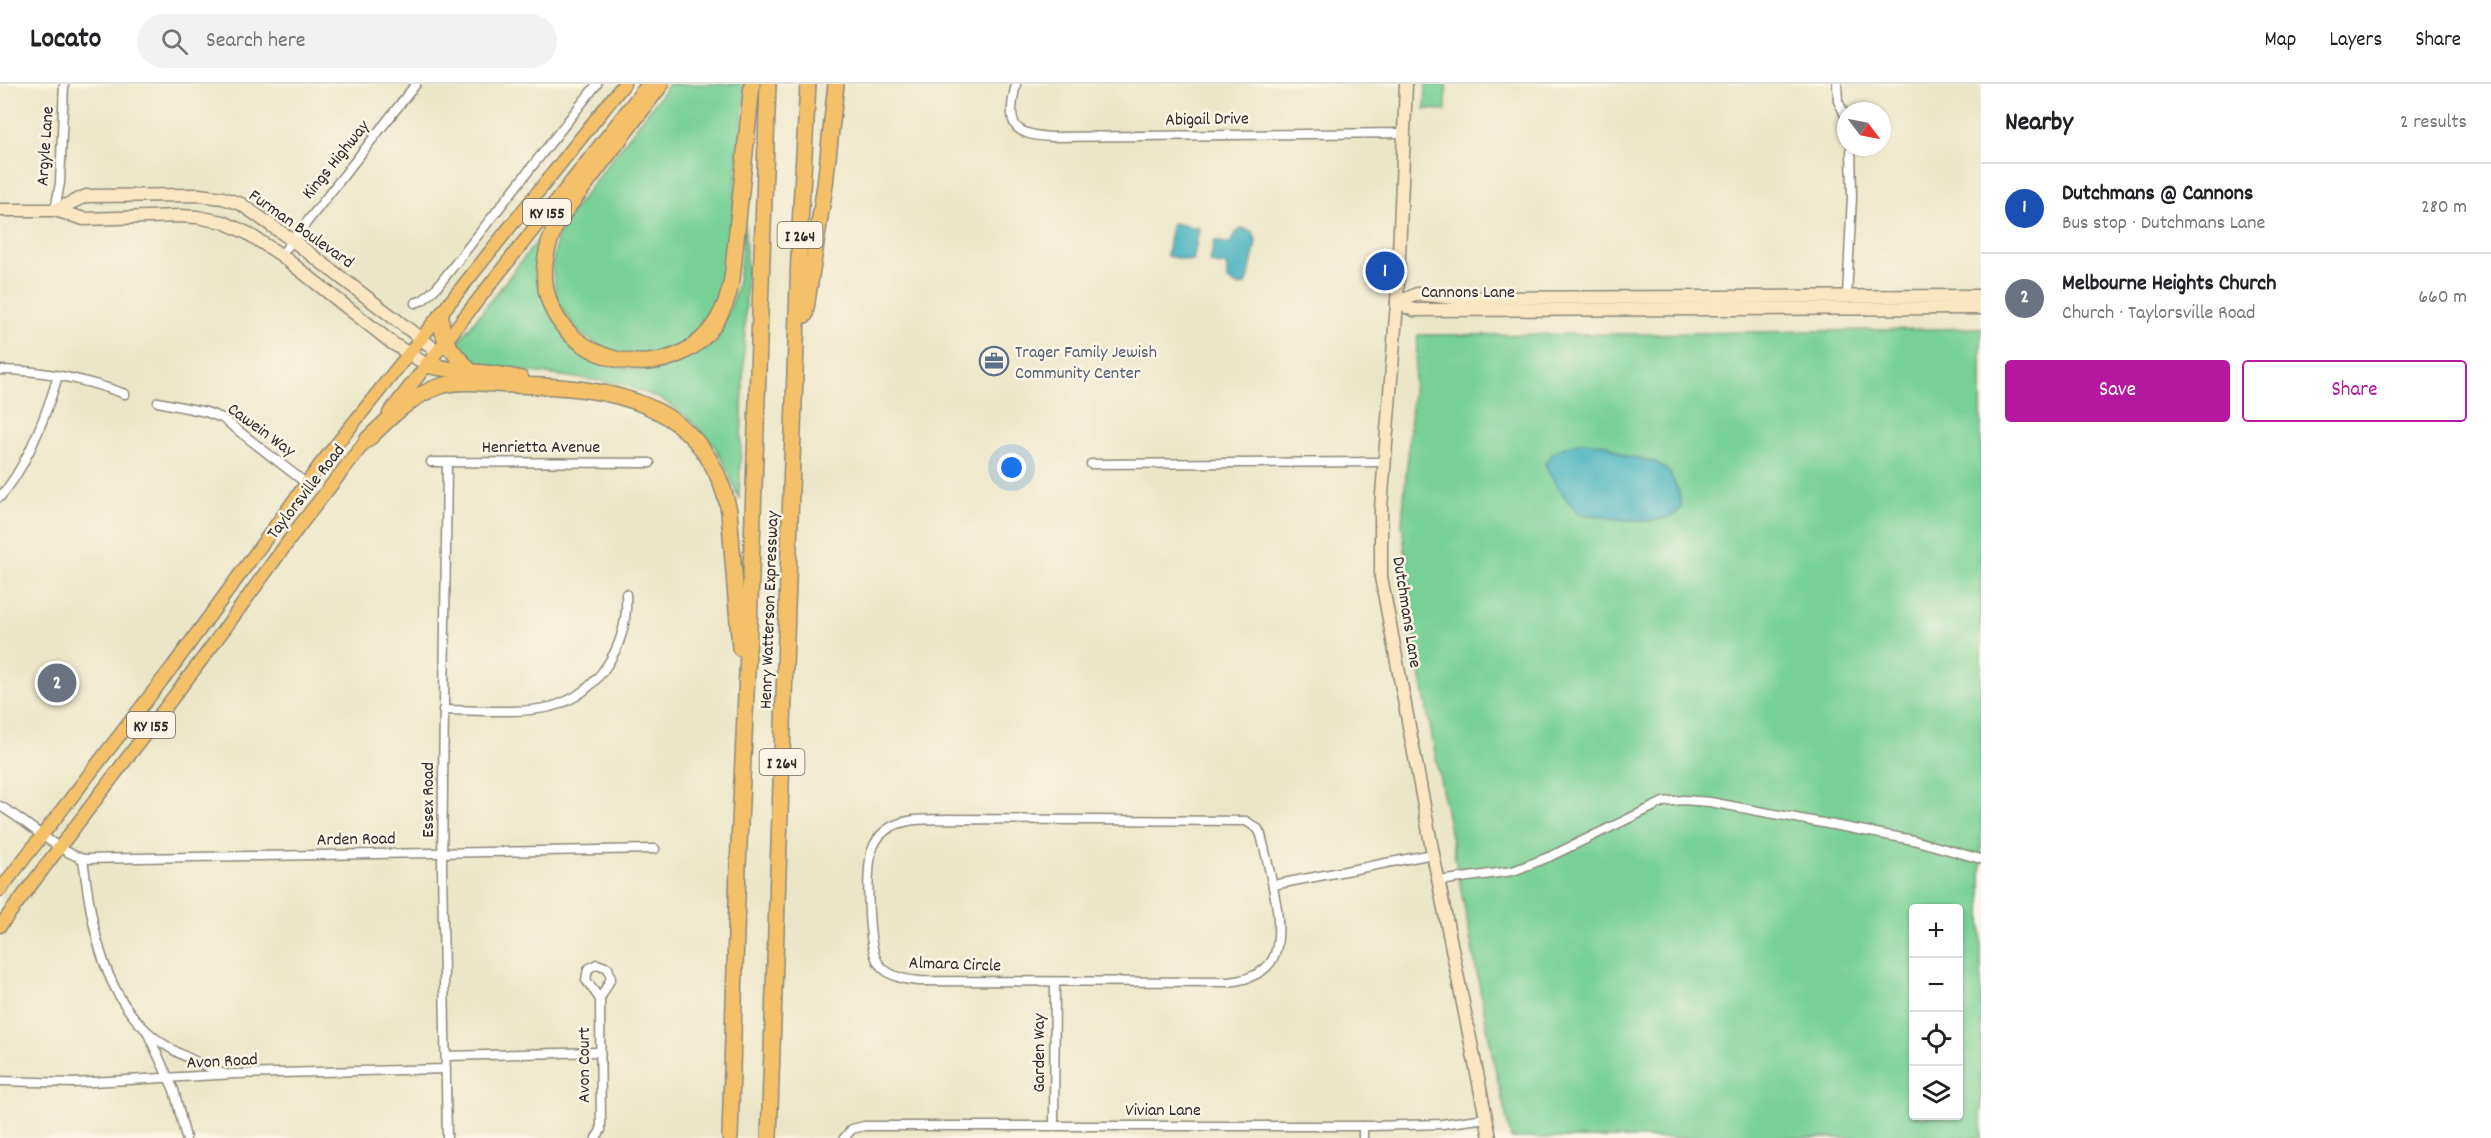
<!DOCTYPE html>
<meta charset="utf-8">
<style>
:root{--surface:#fff;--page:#f2f2f2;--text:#202124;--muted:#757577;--line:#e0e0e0;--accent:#b5179e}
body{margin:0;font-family:Dekko,sans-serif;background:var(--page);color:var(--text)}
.controls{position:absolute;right:18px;bottom:18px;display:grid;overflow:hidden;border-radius:6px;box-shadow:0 2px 4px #0004}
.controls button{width:54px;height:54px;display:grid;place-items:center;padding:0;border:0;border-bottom:2px solid var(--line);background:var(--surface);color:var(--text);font:30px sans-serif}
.compass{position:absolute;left:1837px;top:18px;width:54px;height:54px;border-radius:50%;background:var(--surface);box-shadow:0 2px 4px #0004;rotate:122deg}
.you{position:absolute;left:1012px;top:384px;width:21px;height:21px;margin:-15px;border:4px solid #fff;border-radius:50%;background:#1a73e8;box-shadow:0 0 0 9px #1a73e833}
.badge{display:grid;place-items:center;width:39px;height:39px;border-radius:50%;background:var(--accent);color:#fff;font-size:20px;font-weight:700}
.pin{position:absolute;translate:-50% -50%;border:3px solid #fff;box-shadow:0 2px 6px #0006}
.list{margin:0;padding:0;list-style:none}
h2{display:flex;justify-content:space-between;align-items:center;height:78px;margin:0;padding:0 24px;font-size:26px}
h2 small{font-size:20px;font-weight:400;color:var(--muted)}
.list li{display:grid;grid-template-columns:39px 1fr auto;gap:18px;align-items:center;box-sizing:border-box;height:90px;padding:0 24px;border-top:2px solid var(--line)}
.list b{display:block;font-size:22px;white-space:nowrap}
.list p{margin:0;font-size:20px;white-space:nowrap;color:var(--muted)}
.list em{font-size:20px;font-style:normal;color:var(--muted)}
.actions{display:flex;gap:12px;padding:18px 24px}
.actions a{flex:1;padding:14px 0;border:2px solid var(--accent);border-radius:6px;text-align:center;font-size:21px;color:var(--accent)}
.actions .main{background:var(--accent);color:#fff}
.icon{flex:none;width:33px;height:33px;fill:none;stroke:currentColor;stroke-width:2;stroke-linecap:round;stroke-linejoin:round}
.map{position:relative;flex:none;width:1981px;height:1054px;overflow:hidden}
header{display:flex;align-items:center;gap:36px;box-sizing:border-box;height:84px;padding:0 30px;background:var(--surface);border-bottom:2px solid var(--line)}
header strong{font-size:28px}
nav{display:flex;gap:33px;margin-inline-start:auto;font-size:21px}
.search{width:420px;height:54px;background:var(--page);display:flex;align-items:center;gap:15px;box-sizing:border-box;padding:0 21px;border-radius:33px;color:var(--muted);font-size:22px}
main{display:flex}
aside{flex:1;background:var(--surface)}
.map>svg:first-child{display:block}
</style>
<header>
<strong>Locato</strong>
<div class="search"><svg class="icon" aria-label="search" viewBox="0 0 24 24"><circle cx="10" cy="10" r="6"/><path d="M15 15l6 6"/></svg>Search here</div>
<nav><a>Map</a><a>Layers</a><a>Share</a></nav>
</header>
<main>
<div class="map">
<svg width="1981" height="1054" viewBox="0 0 1981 1054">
<rect width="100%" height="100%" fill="#fcf5e5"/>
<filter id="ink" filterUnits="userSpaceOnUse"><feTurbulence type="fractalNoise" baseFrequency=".0167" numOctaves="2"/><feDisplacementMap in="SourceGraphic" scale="12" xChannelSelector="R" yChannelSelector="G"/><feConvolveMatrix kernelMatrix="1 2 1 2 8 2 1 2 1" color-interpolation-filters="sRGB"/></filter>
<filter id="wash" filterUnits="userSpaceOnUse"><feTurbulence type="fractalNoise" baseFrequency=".008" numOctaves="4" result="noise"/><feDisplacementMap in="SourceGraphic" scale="24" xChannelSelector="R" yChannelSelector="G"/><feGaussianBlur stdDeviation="1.35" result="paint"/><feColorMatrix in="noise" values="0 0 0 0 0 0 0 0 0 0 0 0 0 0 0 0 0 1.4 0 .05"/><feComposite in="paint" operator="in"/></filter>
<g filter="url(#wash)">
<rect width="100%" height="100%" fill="#ece6c8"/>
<g fill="#77d096" stroke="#517e60" stroke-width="1.5" fill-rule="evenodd">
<polygon points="669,0 746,0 725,202 709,237 680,262 655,271 616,269 583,252 576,245 557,216 552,182 557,155 570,130"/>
<polygon points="1426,0 1446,0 1446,26 1425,25"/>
<path d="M744 133 747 186 739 415 725 381 713 360 688 334 663 316 622 300 480 281 472 279 455 262 545 147 547 148C535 184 541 190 557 221 563 234 569 251 577 262 582 269 593 273 601 277 649 299 710 272 730 224 742 196 741 163 744 133Z"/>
<path d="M1981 244V1054H1511L1493 974 1416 568 1402 439 1418 251 1642 250ZM1914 824H1958V1032H1914Z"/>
</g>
<g fill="#44b2c0" stroke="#386e76" stroke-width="1.5">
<polygon points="1172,139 1199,144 1193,177 1167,172"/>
<polygon points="1242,144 1253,148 1256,157 1248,196 1244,201 1237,202 1227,195 1227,182 1210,179 1214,157 1230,160 1235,149"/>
<path d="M1582 358 1606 360 1625 372 1656 378 1669 388 1678 406 1682 423C1665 448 1607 432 1581 430 1571 424 1547 389 1545 379 1555 364 1566 362 1582 358Z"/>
</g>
</g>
<g filter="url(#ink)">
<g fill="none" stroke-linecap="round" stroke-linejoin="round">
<g stroke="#8c887a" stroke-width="11">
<g id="street">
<path d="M1016 0C1007 39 1010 51 1052 53L1403 49"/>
<polyline points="1837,0 1838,17 1846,33"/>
<polyline points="55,126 60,99 64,0"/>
<polyline points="281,171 416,0"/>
<polyline points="1847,212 1852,113 1851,63"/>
<polyline points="415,219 423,216 437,203 597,0"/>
<path d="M0 286C43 286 84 295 125 310"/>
<polyline points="158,318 206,328 222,334 307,400"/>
<polyline points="431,378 650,379"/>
<polyline points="447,378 442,782 447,1054"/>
<polyline points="1091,380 1384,378"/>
<path d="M0 413C27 383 46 331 58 292"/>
<path d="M443 626C474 626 520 630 550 623 600 610 629 559 626 510"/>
<path d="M0 722C28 738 53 764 83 775L655 765"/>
<path d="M947 735 1246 737 1258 745 1261 751C1267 775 1273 800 1277 825 1282 868 1276 892 1229 898L920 897C905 896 889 893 879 880 867 864 866 786 872 766 874 760 879 752 885 747 902 733 926 736 947 735Z"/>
<path d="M83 775C91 834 100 905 148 948 169 967 197 978 224 990"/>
<polyline points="1439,797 1513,787 1549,773 1663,718 1683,716 1710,718 1913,756 1981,775"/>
<polyline points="1273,801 1433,770"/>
<polyline points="148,950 174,1006 186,1054"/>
<polyline points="446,972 599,968"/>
<polyline points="0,997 73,999 235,990 446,985"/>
<polyline points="1054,1040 1055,899"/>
<polyline points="596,1054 601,1046 600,915 611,894 608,884 597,880 588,885 586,896 600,915"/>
<polyline points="844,1054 852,1045 864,1042 1372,1042 1442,1040 1486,1034"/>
<polyline points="1363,1054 1363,1042"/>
</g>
</g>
<g stroke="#8c887a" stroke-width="15">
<g id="secondary">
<polyline points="1406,0 1397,219 1381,424 1381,493 1433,770 1490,1054"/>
<polyline points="0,126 55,126 84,135 180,132 197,133 223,138 247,149 281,171 392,259 427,281"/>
<polyline points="55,126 86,112 199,111 223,114 241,120 292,156 437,267"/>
<polyline points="1397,219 1417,210 1455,214 1981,212"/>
<polyline points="1397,219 1414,226 1981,224"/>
</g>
</g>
<g stroke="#8c887a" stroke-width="15">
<g id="primary">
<polyline points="389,329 648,0"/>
<polyline points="0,806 173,582 320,381 624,0"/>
<polyline points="0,842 209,566 301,440 372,349"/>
</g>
</g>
<g stroke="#8c887a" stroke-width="18">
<g id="highway">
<path d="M661 0 559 135C487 275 706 343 732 195L752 0"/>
<polyline points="805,231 825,101 836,0"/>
<path d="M441 232C441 259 453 267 469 286"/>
<path d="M427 281C458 289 490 287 521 295"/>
<path d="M367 356C389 335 411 311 441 302 465 295 490 301 514 301 612 303 705 316 729 427L740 564"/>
<polyline points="730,1054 738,782 749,546 768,0"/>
<polyline points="769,1054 800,142 808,0"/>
</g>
</g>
<use href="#street" stroke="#fff" stroke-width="8"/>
<use href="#secondary" stroke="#fbe6c3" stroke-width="12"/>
<use href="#primary" stroke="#f4c16a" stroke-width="12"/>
<use href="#highway" stroke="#f4c16a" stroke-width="15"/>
</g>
</g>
<defs>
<g id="office-ring" transform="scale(1.5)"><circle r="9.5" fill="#fcf5e5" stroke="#5c6f8a" stroke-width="1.5"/><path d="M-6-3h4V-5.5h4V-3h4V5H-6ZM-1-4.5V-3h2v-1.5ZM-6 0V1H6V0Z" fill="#5c6f8a"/></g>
</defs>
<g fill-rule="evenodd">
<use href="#office-ring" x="994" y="277"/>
</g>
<g text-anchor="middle" stroke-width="5" stroke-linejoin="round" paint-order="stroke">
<g fill="#fcf5e5" stroke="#6a6863" stroke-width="1.5">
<rect x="523" y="115" width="48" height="26" rx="4.5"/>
<rect x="777.5" y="138" width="45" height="26" rx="4.5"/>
<rect x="127" y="628" width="48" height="26" rx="4.5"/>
<rect x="759.5" y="665" width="45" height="26" rx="4.5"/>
</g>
<g font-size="16" font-weight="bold" fill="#2b2b2b">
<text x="547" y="134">KY 155</text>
<text x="800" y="157">I 264</text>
<text x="151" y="647">KY 155</text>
<text x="782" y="684">I 264</text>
</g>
<g font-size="18" fill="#2b2b2b" stroke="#fcf5e5">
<text transform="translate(1207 34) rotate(-1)" y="6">Abigail Drive</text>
<text transform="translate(44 62) rotate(-86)" y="6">Argyle Lane</text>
<text transform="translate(335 75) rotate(-51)" y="6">Kings Highway</text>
<text transform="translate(302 144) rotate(35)" y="6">Furman Boulevard</text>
<text x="1468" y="213">Cannons Lane</text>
<text transform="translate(262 345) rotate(36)" y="6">Cawein Way</text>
<text x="541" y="368">Henrietta Avenue</text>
<text transform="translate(305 407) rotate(-52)" y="6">Taylorsville Road</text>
<text transform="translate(768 526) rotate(-88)" y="6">Henry Watterson Expressway</text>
<text transform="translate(1408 528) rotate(81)" y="6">Dutchmans Lane</text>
<text transform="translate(427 716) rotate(-90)" y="6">Essex Road</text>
<text transform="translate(356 754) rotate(-1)" y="6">Arden Road</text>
<text transform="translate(955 879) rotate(2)" y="6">Almara Circle</text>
<text transform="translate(1038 969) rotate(-90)" y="6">Garden Way</text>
<text transform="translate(222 976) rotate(-3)" y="6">Avon Road</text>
<text transform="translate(583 981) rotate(-90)" y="6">Avon Court</text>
<text x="1163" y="1031">Vivian Lane</text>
</g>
<g font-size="18" fill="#4e5e75" stroke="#fcf5e5" text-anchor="start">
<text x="1015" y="273">Trager Family Jewish<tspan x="1015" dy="21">Community Center</tspan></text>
</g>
</g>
</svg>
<div class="controls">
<button>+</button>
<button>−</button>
<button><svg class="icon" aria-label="locate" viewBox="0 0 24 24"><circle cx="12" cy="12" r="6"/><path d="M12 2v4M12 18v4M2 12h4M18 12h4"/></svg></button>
<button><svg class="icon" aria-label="layers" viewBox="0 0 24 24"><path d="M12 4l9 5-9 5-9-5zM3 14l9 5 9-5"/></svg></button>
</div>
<svg class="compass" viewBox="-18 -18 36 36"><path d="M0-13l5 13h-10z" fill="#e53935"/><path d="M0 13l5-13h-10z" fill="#757577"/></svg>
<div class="you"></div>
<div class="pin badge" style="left:1385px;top:187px;background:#1a4fb4">1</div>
<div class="pin badge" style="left:57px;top:599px;background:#6b7280">2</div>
</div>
<aside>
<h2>Nearby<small>2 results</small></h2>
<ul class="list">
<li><span class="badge" style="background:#1a4fb4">1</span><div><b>Dutchmans @ Cannons</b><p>Bus stop · Dutchmans Lane</p></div><em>280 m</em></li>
<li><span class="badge" style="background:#6b7280">2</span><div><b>Melbourne Heights Church</b><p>Church · Taylorsville Road</p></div><em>660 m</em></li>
</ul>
<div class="actions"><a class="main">Save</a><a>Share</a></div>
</aside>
</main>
